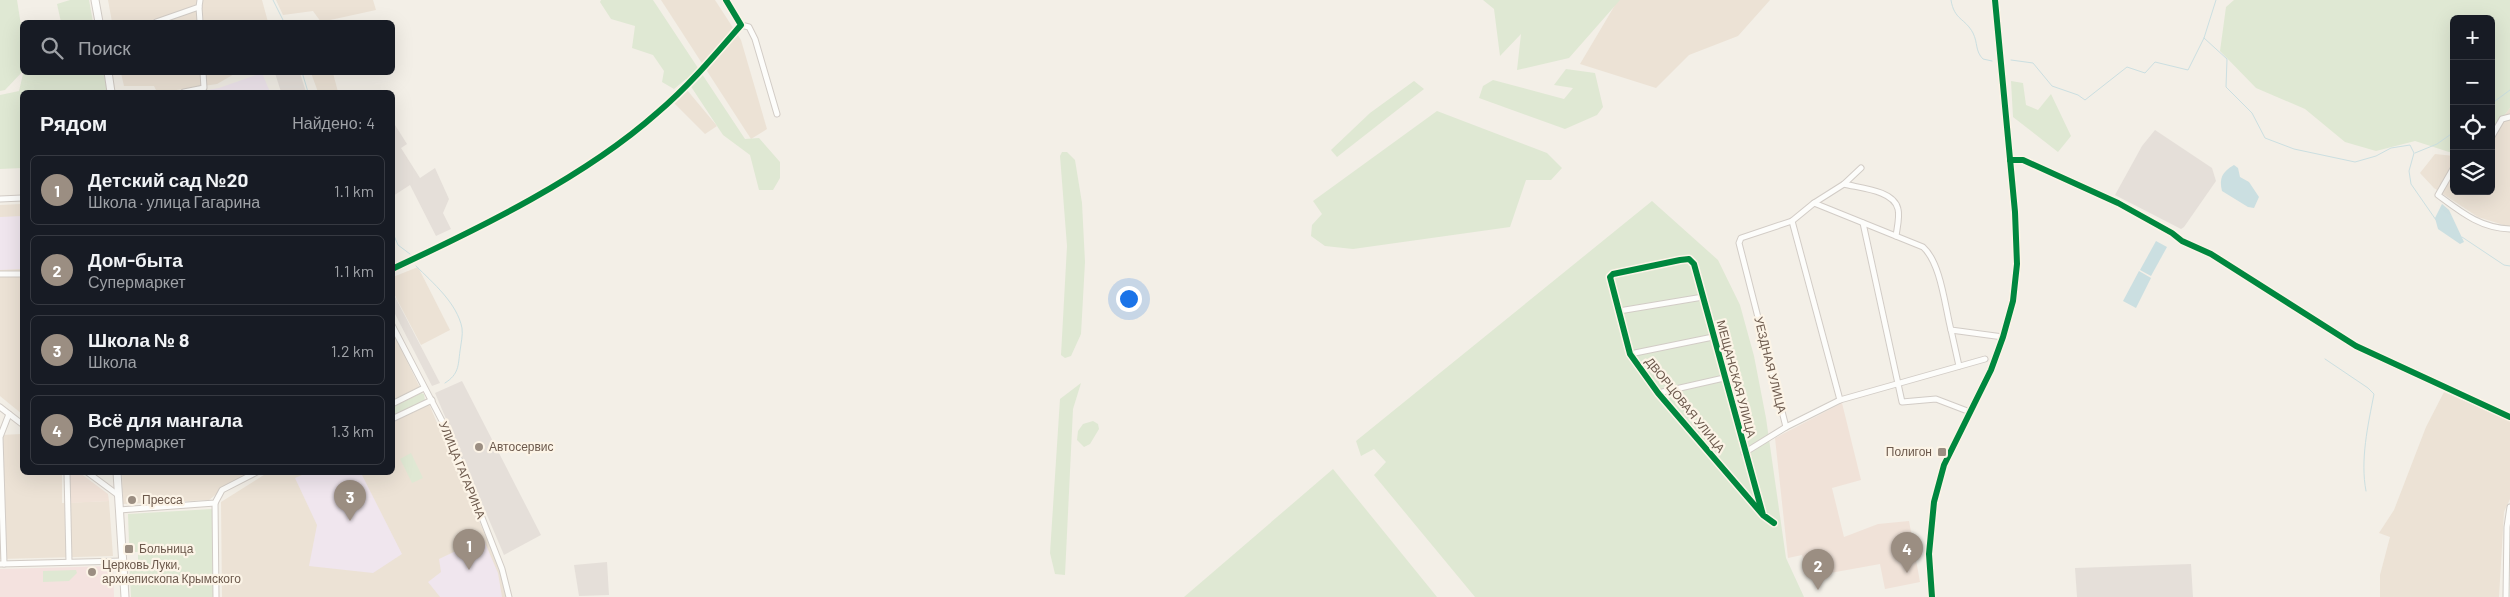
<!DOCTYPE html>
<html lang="ru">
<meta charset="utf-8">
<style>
:root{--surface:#171b24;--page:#20242c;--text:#f1f3f6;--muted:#9ea1a6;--line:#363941;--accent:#9b8e82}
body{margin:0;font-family:Barlow,sans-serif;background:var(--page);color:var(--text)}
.controls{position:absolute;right:15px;top:15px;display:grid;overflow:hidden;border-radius:8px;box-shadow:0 5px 20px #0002}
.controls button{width:45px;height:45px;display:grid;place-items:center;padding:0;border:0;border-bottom:1px solid var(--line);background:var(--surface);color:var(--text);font:25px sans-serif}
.you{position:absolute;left:1128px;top:298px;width:18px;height:18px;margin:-12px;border:4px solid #fff;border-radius:50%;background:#1a73e8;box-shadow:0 0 0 8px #1a73e833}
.badge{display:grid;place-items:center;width:32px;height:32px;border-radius:50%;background:var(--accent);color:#fff;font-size:16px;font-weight:700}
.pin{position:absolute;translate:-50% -41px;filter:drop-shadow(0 1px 2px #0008)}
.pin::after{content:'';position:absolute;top:26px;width:18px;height:15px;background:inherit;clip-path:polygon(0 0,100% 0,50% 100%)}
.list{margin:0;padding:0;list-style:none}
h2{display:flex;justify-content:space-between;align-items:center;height:65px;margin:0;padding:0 20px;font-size:21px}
h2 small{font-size:16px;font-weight:400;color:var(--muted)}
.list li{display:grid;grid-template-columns:32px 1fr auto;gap:15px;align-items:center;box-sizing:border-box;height:70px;margin:0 10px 10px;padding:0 10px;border:1px solid var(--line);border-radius:8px}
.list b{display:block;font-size:19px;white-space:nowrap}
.list p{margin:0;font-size:16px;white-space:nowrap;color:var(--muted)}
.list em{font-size:16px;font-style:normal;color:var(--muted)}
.icon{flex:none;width:28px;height:28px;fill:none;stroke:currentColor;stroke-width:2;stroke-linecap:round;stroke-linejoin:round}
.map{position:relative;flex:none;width:2510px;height:597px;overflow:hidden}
.search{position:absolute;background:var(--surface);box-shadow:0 5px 20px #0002;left:20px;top:20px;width:375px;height:55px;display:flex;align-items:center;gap:12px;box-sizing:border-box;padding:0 18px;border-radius:8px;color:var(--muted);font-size:19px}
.panel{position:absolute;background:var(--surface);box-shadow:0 5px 20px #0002;left:20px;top:90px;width:375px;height:385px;border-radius:8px}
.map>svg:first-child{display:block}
</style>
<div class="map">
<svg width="2510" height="597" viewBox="0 0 2510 597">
<rect width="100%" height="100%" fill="#f3efe7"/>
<g fill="#ece2d5">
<polygon points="108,0 262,0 268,22 112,22"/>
<polygon points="276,0 373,0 376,10 321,22 313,11 283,15"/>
<polygon points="661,0 715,0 741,40 767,129 751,139"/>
<polygon points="1618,0 1770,0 1738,36 1689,55 1656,88 1580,64"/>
<polygon points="121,73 236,73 217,84 163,92 157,92 154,86 124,86"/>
<polygon points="311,73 333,73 338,92 318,92"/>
<polygon points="687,90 717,126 705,134 674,103"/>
<polygon points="2510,108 2510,227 2478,217 2434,188 2420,173 2435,154 2454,156 2454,191 2491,191 2491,132"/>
<polygon points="22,204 22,414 0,396 0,205"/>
<polygon points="418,267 450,330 421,345 392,290 393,277"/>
<polygon points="392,330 420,388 392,402"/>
<polygon points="2444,392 2510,421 2510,499 2504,512 2499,597 2380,597 2380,575 2390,537 2379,533 2394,510 2426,427"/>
<polygon points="429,404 501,572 506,597 222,597 221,502 267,473 392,472 393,422"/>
<polygon points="0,422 0,435 22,434 22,472 62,473 62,503 109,501 113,556 0,559"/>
<polygon points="122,473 253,473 225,487 209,500 123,504"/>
</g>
<g fill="#f0e2d8">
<polygon points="1842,403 1861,480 1832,488 1844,537 1878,524 1909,521 1920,582 1885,589 1880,564 1808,577 1802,555 1788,558 1775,438"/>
<polygon points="68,473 80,473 108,494 109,501 70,503"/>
</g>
<g fill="#e5dfd9">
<polygon points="275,73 300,73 306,92 281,92"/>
<polygon points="395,125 407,144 401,148 420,178 435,168 449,199 443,213 451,229 436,236 410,185 393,196 392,126"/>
<polygon points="2155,130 2212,168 2216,181 2184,227 2181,229 2115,195 2142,146"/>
<polygon points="392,293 393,293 440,383 432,386 393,310"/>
<polygon points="462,381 541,535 504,555 435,393"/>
<polygon points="607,562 609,595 579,596 574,565"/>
<polygon points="2191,564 2193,597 2077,597 2075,568"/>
</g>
<g fill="#f0e6ee">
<polygon points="262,73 270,92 198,92 219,88"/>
<polygon points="22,216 22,269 0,270 0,217"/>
<polygon points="307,473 361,473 402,554 373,573 309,566 317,525 295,478"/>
<polygon points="483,538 498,573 502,597 440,597 428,582 441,572 439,559"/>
</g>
<polygon fill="#f4e2df" points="113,566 114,597 0,597 0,569"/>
<g fill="#dfe8d3">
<polygon points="0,0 17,0 22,32 22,72 5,90 0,91"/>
<polygon points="70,0 89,0 93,22 61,22 57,4"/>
<polygon points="601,0 653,0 745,139 759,138 780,162 780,178 773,190 759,190 750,155 723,135 686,79 674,89 662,82 664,71 653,55 632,48 635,26 611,19 600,2"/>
<polygon points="1483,0 1620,0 1569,58 1517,70 1521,34 1500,56 1494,9"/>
<polygon points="2234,0 2510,0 2510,108 2491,132 2491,19 2454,19 2454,151 2449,152 2415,141 2376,151 2345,142 2305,109 2256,88 2220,51 2226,7"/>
<polygon points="1566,69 1595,73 1603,107 1597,115 1565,129 1479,98 1483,86 1493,80 1564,99 1573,88 1554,85"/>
<polygon points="30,72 104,73 107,92 22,92 22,168 0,169 0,95 19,91 23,74"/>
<polygon points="1414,81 1424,89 1337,157 1331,150 1370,113"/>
<polygon points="2011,81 2023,83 2026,105 2038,110 2051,94 2071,136 2058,152 2013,117"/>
<polygon points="1437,111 1547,153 1562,168 1551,180 1526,180 1510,227 1353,249 1325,246 1311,236 1312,225 1322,214 1313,201"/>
<polygon points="1062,152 1067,152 1075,160 1082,203 1085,262 1081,334 1071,356 1065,358 1061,355 1067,246 1060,156"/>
<polygon points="1652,201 1718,260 1740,305 1754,356 1766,418 1786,558 1804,597 1475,597 1374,475 1386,462 1374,449 1361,456 1356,441"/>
<polygon points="1081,383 1073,409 1065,575 1055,574 1050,553 1060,399"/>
<polygon points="421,393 424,394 425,401 393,417 393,407"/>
<polygon points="1093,421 1098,424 1099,429 1090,444 1084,447 1077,440 1078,431 1083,424"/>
<polygon points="411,453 423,478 412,483 400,459"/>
<polygon points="1333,469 1437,597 1184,597"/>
<polygon points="212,509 213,597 131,597 129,560 138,560 138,552 132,552 131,543 129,543 128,514"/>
<polygon points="76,570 77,573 69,581 43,582 43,571"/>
</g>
<g fill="#cbdfe1">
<path d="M2234 165 2238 168 2240 177 2249 182 2259 197 2254 208 2248 207 2222 191C2219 178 2222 172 2234 165Z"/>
<polygon points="2442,204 2449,210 2464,242 2460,244 2438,229 2435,218"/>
<polygon points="2156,241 2167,247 2151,276 2140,270"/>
<polygon points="2139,271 2151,278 2136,308 2123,301"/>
</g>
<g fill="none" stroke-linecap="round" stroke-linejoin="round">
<g stroke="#cbdfe1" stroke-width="1">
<polyline points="273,0 284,22"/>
<path d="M1951 0C1954 20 1965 18 1973 33 1978 43 1975 51 1983 59L1992 61"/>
<polyline points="2204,38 2227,59 2226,87 2252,113 2265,138 2294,149 2355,162 2376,156 2391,148 2410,145 2414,153 2409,171 2411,184 2436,220"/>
<polyline points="2011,60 2033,63 2052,86 2078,95 2085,100 2127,67 2145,73 2155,62 2188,70 2204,38 2216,0"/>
<polyline points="302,72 308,92"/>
<polyline points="2491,104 2510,90"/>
<polyline points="2415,153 2437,144 2454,132"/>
<polyline points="392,231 398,245 410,254"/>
<polyline points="2462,237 2504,265 2510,266"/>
<path d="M416 266C433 283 457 303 462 328 463 335 461 343 460 351 458 366 459 374 445 383"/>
<path d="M2325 359 2368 388 2374 394C2368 425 2360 460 2366 491"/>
</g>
<g stroke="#d2ccc6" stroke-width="7">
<g id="minor">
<polyline points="199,7 200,22"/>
<polyline points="156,22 199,7 200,0"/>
<polyline points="741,25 749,27 755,39 777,114"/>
<polyline points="184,92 204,88 203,72"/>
<polyline points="2491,138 2502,119 2510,117"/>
<polyline points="2010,160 2023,160 2118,203 2172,233 2182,241 2211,254 2356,346 2510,417"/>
<path d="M2454 167 2438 195C2461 212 2480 228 2510 229"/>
<polyline points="1861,168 1844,184 1814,203 1792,221 1741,238 1739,243 1786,427 1840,400 1985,359"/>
<path d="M1844 184C1859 188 1894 190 1898 209 1900 217 1897 228 1896 236"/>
<polyline points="0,199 22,198"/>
<path d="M1814 203 1923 247C1941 263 1945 307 1951 330L2003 337"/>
<polyline points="1792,221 1840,400"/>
<polyline points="1863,223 1902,402 1936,399 1970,412"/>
<path d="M392 269C480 228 585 177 657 113 688 87 715 55 741 25L726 0"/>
<polyline points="0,274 22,274"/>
<polyline points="1619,311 1703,297"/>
<polyline points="392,325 451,438 502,569 509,597"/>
<polyline points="1951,330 1959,366"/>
<polyline points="1630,354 1713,337"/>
<polyline points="1658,393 1724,378"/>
<polyline points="392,404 424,388"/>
<polyline points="0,407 22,424"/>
<polyline points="392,419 432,400"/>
<polyline points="1744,453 1786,427"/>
<polyline points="67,472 69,562"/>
<polyline points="87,472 118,495"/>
<polyline points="215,503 216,597"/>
<polyline points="119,510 215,503 222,490 257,472"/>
<polyline points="1763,515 1694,264 1689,259 1680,260 1613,274 1610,277 1630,354 1658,393 1763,515 1774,523"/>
<polyline points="0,564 123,561"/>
<polyline points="4,564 0,437 9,414"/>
<polyline points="2506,597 2507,527 2510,507"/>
</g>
</g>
<g stroke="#d2ccc6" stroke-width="8">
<polyline id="tertiary" points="1932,597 1929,554 1934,502 1944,465 1991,370 2003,337 2013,301 2017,264 2015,212 1995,0"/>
</g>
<g stroke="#d2ccc6" stroke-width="9">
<g id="secondary">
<polyline points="95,0 99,22"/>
<polyline points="108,72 111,92"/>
<polyline points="117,472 125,597"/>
</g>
</g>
<use href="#minor" stroke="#fdfdfb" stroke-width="5"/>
<use href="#tertiary" stroke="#fdfdfb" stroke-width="6"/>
<use href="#secondary" stroke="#fdfdfb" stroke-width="7"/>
<g stroke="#fcf4e7" stroke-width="9">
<g id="cycleway">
<polyline points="2010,160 2023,160 2118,203 2172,233 2182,241 2211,254 2356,346 2510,417"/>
<path d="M392 269C480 228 585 177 657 113 688 87 715 55 741 25L726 0"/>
<polyline points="1763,515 1694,264 1689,259 1680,260 1613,274 1610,277 1630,354 1658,393 1763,515 1774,523"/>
<polyline points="1932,597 1929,554 1934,502 1944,465 1991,370 2003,337 2013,301 2017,264 2015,212 1995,0"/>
</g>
</g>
<use href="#cycleway" stroke="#00873e" stroke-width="6"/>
</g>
<g fill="#9b8e82" stroke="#fcf4e7" stroke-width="2">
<circle cx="479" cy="447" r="5"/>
<rect x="1937" y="447" width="10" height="10" rx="2.5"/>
<circle cx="132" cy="500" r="5"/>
<rect x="124" y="544" width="10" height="10" rx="2.5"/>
<circle cx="92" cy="572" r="5"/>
</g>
<g text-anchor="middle" stroke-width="4.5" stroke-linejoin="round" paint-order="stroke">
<g font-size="12" fill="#6c594c" stroke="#fcf4e7">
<text transform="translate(1770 365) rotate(76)" y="4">УЕЗДНАЯ УЛИЦА</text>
<text transform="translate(1736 379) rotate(75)" y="4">МЕЩАНСКАЯ УЛИЦА</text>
<text transform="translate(1685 405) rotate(51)" y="4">ДВОРЦОВАЯ УЛИЦА</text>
<text transform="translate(462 470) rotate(68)" y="4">УЛИЦА ГАГАРИНА</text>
</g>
<g font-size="12" fill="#6c594c" stroke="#fcf4e7" text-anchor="start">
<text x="489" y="451">Автосервис</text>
<text x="1932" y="456" text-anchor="end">Полигон</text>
<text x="142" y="504">Пресса</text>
<text x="139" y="553">Больница</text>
<text x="102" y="569">Церковь Луки,<tspan x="102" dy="14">архиепископа Крымского</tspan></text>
</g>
</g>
</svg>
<div class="controls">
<button>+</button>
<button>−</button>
<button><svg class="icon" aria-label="locate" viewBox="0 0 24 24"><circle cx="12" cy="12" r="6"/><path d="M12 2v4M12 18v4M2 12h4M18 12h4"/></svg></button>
<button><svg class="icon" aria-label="layers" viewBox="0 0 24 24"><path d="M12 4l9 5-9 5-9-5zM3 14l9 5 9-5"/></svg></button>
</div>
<div class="you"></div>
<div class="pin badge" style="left:469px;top:570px">1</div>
<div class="pin badge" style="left:1818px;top:590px">2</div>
<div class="pin badge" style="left:350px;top:521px">3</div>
<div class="pin badge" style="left:1907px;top:573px">4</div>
<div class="search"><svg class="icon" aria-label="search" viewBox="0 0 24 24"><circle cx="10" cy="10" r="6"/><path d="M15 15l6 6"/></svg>Поиск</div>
<section class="panel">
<h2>Рядом<small>Найдено: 4</small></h2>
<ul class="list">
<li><span class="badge">1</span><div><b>Детский сад №20</b><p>Школа · улица Гагарина</p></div><em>1.1 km</em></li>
<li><span class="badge">2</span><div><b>Дом-быта</b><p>Супермаркет</p></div><em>1.1 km</em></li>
<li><span class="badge">3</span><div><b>Школа № 8</b><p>Школа</p></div><em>1.2 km</em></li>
<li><span class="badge">4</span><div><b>Всё для мангала</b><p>Супермаркет</p></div><em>1.3 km</em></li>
</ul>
</section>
</div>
